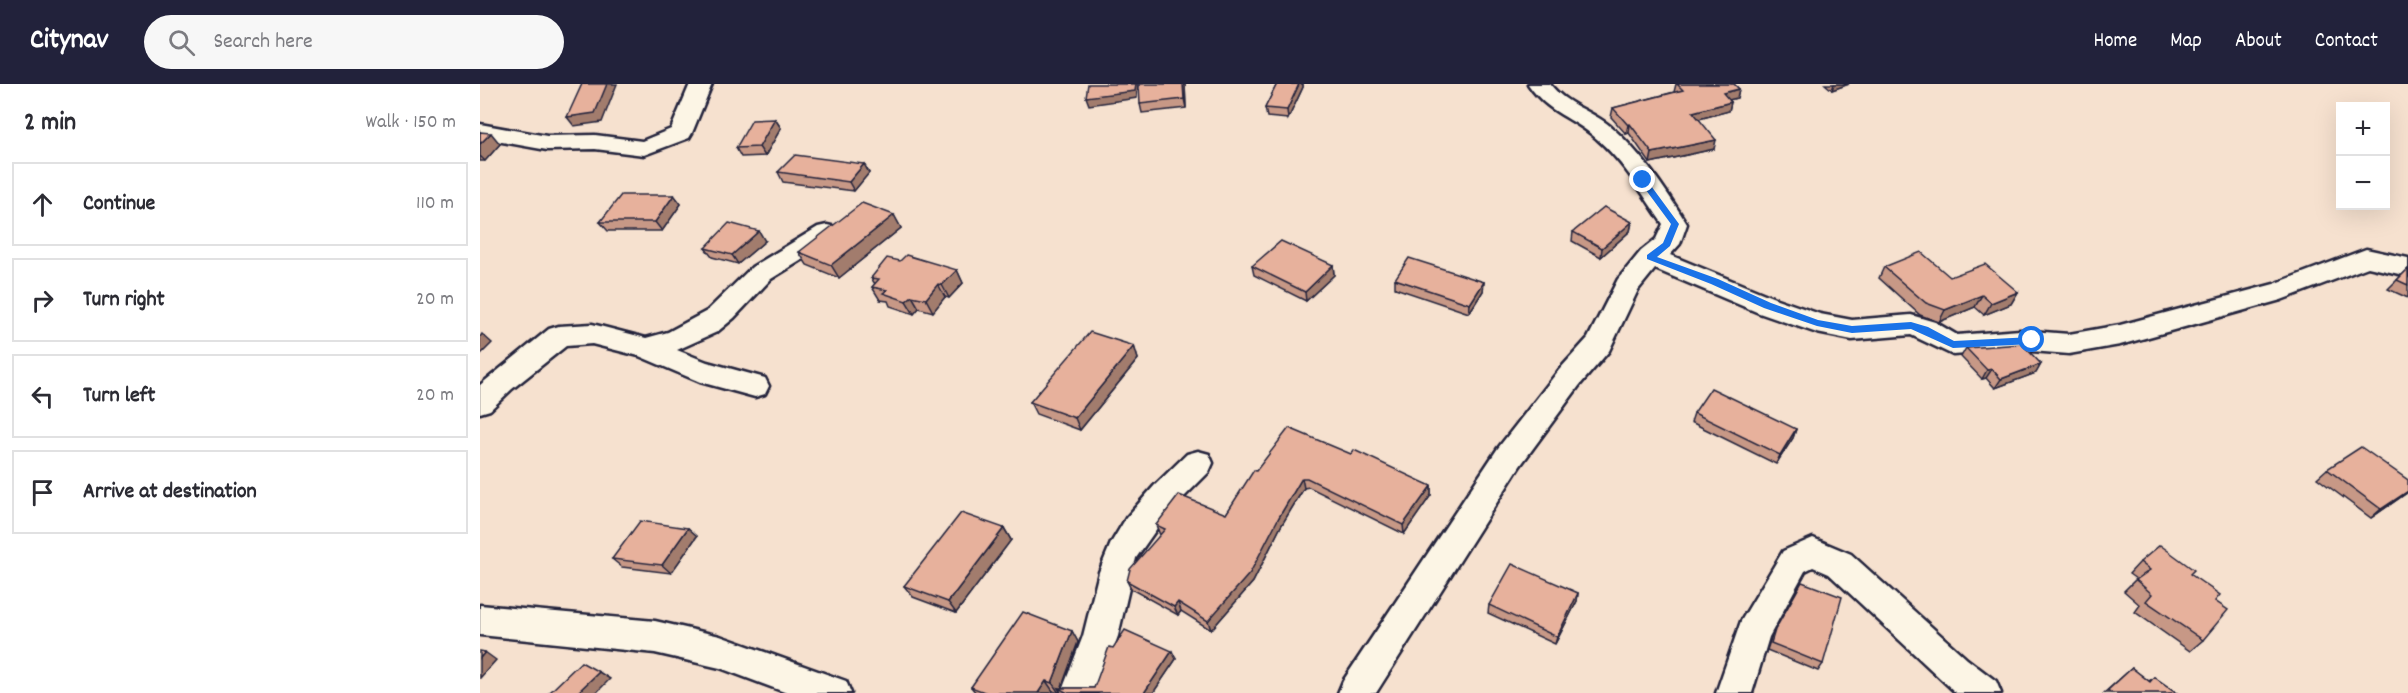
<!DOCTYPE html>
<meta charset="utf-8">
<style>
:root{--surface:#fff;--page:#f7f7f7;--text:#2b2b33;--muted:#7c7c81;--line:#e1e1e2;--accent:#22223b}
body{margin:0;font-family:Dekko,sans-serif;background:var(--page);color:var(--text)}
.controls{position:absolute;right:18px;top:18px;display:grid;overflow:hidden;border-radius:0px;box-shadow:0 6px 24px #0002}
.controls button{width:54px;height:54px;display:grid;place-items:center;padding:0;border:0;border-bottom:2px solid var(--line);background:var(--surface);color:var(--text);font:30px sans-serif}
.stop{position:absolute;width:18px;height:18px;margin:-14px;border:4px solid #1a73e8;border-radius:50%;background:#fff}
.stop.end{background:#1a73e8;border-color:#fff;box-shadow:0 2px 6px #0008}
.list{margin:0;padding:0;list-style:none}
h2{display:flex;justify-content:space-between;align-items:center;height:78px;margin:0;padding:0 24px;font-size:26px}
h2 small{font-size:20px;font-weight:400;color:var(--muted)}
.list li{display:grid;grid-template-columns:39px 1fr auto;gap:18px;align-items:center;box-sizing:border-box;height:84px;margin:0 12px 12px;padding:0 12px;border:2px solid var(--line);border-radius:0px}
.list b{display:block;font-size:22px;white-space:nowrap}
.list em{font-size:20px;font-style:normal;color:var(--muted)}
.icon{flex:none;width:33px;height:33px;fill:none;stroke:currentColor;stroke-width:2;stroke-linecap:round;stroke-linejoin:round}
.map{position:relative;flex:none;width:1928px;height:609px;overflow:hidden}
header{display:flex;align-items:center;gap:36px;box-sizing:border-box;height:84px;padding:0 30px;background:var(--accent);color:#fff}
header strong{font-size:28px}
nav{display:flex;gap:33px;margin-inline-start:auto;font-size:21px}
.search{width:420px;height:54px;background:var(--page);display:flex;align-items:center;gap:15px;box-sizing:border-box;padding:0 21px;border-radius:33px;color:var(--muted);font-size:22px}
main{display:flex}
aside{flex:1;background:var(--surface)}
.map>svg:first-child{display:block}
</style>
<header>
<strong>Citynav</strong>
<div class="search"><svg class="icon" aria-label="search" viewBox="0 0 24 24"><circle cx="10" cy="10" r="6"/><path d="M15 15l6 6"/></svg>Search here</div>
<nav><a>Home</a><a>Map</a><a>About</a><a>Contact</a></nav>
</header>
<main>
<aside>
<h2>2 min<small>Walk · 150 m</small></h2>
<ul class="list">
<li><svg class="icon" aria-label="ahead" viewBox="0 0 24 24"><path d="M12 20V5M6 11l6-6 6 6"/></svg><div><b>Continue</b></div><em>110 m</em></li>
<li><svg class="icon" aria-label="right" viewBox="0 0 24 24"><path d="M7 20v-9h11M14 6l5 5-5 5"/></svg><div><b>Turn right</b></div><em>20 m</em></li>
<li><svg class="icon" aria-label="left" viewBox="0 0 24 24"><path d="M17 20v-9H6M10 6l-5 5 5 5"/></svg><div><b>Turn left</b></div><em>20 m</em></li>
<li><svg class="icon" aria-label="arrive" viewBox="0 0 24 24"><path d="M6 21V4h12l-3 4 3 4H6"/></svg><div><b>Arrive at destination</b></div></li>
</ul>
</aside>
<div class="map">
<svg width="1928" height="609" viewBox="0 0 1928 609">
<rect width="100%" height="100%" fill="#f6e1cf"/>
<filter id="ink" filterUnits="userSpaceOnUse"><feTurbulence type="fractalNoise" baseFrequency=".0167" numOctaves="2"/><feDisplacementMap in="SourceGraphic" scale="12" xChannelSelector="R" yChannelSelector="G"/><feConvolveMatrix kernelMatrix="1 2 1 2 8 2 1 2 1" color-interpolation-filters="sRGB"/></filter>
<g filter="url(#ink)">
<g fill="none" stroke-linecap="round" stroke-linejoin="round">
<g stroke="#22223b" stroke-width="5">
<g id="street">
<polygon points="210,0 232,0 212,49 209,54 164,71 115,65 67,66 0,54 0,40 67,52 115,51 162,57 191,45"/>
<path d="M1048 0H1070C1086 21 1111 26 1130 42 1161 68 1186 106 1207 140L1200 160 1190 171 1297 215 1340 230 1372 236 1431 231 1455 238 1477 251 1540 246 1589 250 1640 241 1794 200 1886 165 1928 174V192L1888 183 1801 216 1640 261 1589 270 1540 266 1473 271 1431 251 1372 256 1337 249 1279 229 1175 185 1158 206 1129 267 1099 302 1040 382 896 609H858L863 597 1018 364 1079 286 1108 254 1138 195 1161 167 1176 155 1183 140C1163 111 1144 78 1117 55 1092 32 1069 31 1048 0Z"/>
<polygon points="347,141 356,143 359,149 356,155 291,195 254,234 237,248 197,266 227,278 285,294 289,302 285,310 275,313 220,298 159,272 112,260 86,262 32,305 10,326 0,329 0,301 69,245 79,242 112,240 166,254 188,248 227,227 272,183 338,143"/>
<polygon points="718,367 729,370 733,379 729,388 687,430 656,474 638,552 617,609 581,609 603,552 619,488 631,459 646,434 675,401 707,370"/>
<polygon points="1333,454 1371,470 1487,575 1516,597 1521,609 1476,609 1349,490 1333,483 1325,487 1289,553 1272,609 1236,609 1261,537 1303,467"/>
<polygon points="0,521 175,537 240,552 366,597 371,609 307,609 240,584 175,569 0,551"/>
</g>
</g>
<use href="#street" fill="#fcf5e5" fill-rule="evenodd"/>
</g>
<g fill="#c79886" stroke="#22223b" stroke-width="1.5">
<polygon points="705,0 706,24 662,29 660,20"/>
<polygon points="797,0 823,0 823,3 808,35 787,33 785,24"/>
<polygon points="1196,0 1254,0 1259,5 1257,14 1249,16 1251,18 1249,27 1219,35 1234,65 1170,79 1149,49 1146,50 1131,33 1133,24 1194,8"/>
<polygon points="1345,0 1369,0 1352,6"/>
<polygon points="295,35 301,44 285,72 261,73 256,64"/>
<polygon points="0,48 20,60 5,77 0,77"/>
<polygon points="384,80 389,89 374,107 303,98 298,88"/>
<polygon points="194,111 201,120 182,147 128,147 120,138"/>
<polygon points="414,131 421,144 359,194 327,181 319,168"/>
<polygon points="1152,138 1150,147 1121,173 1092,157 1093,148"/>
<polygon points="285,157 258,180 232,173 225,164"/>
<polygon points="853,181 854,191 826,217 774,191 772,182"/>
<polygon points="1404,183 1470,193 1538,208 1531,220 1504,231 1495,223 1459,238 1440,231 1399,194"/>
<polygon points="1928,185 1928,214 1908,205"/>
<polygon points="477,186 483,199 469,214 465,213 453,228 439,224 434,230 410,222 408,217 400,216 392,203 395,200 391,194"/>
<polygon points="915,195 1004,198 1003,207 989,229 915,204"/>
<polygon points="654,262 658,275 600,346 556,330 550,318"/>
<polygon points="1486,264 1561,280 1556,289 1515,304 1506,294 1502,295 1481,273"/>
<polygon points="1214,329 1316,345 1313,354 1296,380 1211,338"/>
<polygon points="871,370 951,402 951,411 924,450 829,403 824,404 801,442 773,498 731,546 701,527 698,531 651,505 647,497 680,451 676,441 746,430 776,387"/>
<polygon points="1847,385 1928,408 1891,434 1837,394"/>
<polygon points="208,444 217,452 191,489 142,483 132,475"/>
<polygon points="524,444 531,456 476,529 433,513 424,502"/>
<polygon points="1660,478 1710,490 1735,517 1723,556 1710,567 1655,528 1660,521 1644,507 1656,495 1649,490"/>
<polygon points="1098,509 1097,517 1075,560 1008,529 1009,521"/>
<polygon points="1295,546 1343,580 1338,587 1287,566 1291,554"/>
<polygon points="592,547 598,558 581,604 614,604 633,564 696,575 673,609 581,609 580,607 579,609 578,609 573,607 572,609 496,609 491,603"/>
<polygon points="1652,584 1669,597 1674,593 1697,609 1624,609"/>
</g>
<g fill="#a27c6d" stroke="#22223b" stroke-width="1.5">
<polygon points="127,0 137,0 122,38 94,42 87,33"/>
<polygon points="656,0 658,0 657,14 609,21 606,13"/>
<polygon points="703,0 705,0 706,24 704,15"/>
<polygon points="819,0 823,0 823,3 808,35 807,26"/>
<polygon points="1354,0 1369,0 1352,6"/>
<polygon points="1259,5 1257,14 1240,18 1243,9"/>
<polygon points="1251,18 1249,27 1211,37 1213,28"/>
<polygon points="295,35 301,44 285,72 279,63"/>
<polygon points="1150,40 1149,49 1146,50 1148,41"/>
<polygon points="11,49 20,60 5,77 0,72 0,60"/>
<polygon points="1236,56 1234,65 1170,79 1172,69"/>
<polygon points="384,80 389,89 374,107 369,98"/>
<polygon points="194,111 201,120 182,147 175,138"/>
<polygon points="414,131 421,144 359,194 351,181"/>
<polygon points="1152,138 1150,147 1121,173 1122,164"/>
<polygon points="279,147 285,157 258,180 252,171"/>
<polygon points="853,181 854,191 826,217 825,208"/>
<polygon points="477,186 483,199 469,214 462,201"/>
<polygon points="1004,198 1003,207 989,229 990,220"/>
<polygon points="458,200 465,213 453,228 446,215"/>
<polygon points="1538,208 1531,220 1504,231 1511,219"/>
<polygon points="1502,211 1495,223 1459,238 1465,226"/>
<polygon points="432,212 439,224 434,230 426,217"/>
<polygon points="2,250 12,259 0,271 0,253"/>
<polygon points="654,262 658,275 600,346 595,334"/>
<polygon points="1561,280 1556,289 1515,304 1521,295"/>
<polygon points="1512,285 1506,294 1502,295 1507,286"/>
<polygon points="1316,345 1313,354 1296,380 1300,371"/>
<polygon points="822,394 824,404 801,442 773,498 731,546 728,537 799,433"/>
<polygon points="951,402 951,411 924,450 923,441"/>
<polygon points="1928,407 1928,408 1891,434 1901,425"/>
<polygon points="208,444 217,452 191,489 182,481"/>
<polygon points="524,444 531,456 476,529 468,518"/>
<polygon points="1098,509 1097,517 1075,560 1077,553"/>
<polygon points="698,518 701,527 698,531 694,523"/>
<polygon points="592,547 598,558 581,605 578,604 580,607 579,609 572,599"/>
<polygon points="692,567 696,575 673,609 664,609"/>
<polygon points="5,568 16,576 0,594 0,574"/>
<polygon points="119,588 130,595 116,609 97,609"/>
<polygon points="566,597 573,607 572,609 558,609"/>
</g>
<g fill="#e7b19c" stroke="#22223b" stroke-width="1.5">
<polygon points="102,0 127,0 115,29 87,33"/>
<polygon points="608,0 656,0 655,7 606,13"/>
<polygon points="659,0 703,0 704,15 660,20"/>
<polygon points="797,0 819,0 807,26 785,24"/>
<polygon points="1197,0 1254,0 1259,5 1243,9 1251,18 1213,28 1236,56 1172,69 1150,40 1148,41 1133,24 1203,6"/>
<polygon points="295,35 279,63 256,64 272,36"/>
<polygon points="0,48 11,49 0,60"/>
<polygon points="315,71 384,80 369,98 298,88"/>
<polygon points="141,111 194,111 175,138 120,138"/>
<polygon points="382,119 414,131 351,181 319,168"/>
<polygon points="1124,123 1152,138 1122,164 1093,148"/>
<polygon points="249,139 279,147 252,171 225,164"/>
<polygon points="801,157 853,181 825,208 772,182"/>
<polygon points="1441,168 1470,193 1505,180 1538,208 1511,219 1502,211 1465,226 1446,219 1404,183"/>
<polygon points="426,171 477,186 462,201 458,200 446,215 432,212 426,217 403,209 407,206 392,203 399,195 391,194 407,174 420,177"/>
<polygon points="929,174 1004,198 990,220 915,195"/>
<polygon points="1928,185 1928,201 1917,196"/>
<polygon points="610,248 654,262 595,334 550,318"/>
<polygon points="1542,260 1561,280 1521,295 1512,285 1507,286 1486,264"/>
<polygon points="1231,304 1316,345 1300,371 1214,329"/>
<polygon points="809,344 871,370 874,366 951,402 923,441 827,394 822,394 799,433 770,489 728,537 698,518 694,523 647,497 650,485 685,445 676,441 699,411 746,430 774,386 776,387"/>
<polygon points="1881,363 1928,396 1928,407 1901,425 1847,385"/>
<polygon points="481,429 524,444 468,518 424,502"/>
<polygon points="160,437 208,444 182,481 132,475"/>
<polygon points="1680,461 1714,486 1710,490 1740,511 1735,517 1748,526 1723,556 1666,517 1672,510 1656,496 1670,486 1660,478"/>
<polygon points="1032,480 1098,509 1077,553 1009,521"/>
<polygon points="1322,498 1362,513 1343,580 1291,559 1295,546"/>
<polygon points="543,528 592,547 572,599 566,597 558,609 507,609 491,603"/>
<polygon points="645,546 692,567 664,609 588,609 578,604 614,604 629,563 633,564"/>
<polygon points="0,567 5,568 0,574"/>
<polygon points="101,578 119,588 97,609 69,609"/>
<polygon points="1652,584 1670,598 1674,593 1697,609 1631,609 1628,606"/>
</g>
</g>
<polygon fill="#1a73e8" points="1160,95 1166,95 1199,140 1190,162 1177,173 1238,195 1291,219 1338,236 1372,242 1431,238 1448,243 1474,257 1552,253 1556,256 1552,260 1473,264 1431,245 1372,249 1337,242 1284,224 1231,200 1167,175 1167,171 1183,159 1191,140 1160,98"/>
</svg>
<div class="controls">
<button>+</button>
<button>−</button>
</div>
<div class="stop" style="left:1552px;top:256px"></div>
<div class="stop end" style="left:1163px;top:96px"></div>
</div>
</main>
